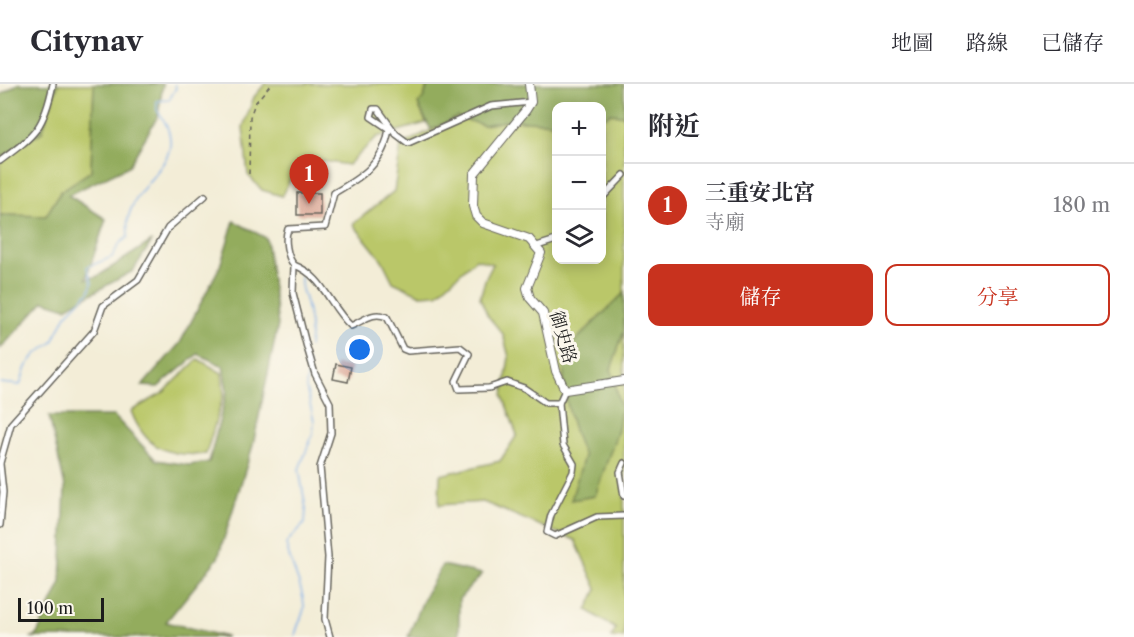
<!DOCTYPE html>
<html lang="zh-TW">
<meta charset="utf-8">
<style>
:root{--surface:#fff;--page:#f7f7f7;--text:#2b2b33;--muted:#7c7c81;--line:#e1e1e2;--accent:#c8321e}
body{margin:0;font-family:"Libre Caslon Text","Noto Serif TC",serif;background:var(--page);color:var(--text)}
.controls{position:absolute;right:18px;top:18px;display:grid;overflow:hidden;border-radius:12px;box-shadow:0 3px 15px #0003}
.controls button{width:54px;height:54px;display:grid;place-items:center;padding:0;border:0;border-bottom:2px solid var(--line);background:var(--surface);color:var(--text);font:30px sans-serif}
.scale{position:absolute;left:18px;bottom:15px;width:86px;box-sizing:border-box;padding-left:6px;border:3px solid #1c1c1c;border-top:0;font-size:16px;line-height:21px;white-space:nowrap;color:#1c1c1c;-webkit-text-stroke:4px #fbf7ec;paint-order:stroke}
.you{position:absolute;left:360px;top:266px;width:21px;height:21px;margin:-15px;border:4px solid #fff;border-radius:50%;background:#1a73e8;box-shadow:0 0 0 9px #1a73e833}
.badge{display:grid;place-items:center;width:39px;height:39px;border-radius:50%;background:var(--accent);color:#fff;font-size:20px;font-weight:700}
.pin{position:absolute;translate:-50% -50px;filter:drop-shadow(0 2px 3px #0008)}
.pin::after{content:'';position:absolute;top:32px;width:21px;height:18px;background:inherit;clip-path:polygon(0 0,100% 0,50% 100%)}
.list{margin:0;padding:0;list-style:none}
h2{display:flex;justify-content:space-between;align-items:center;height:78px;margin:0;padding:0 24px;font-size:26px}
h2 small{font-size:20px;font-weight:400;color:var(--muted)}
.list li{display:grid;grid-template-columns:39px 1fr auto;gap:18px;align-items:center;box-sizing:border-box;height:84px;padding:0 24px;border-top:2px solid var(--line)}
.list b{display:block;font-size:22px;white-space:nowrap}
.list p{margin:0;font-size:20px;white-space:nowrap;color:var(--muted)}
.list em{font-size:20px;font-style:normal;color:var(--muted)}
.actions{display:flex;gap:12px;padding:18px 24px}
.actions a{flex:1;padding:14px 0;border:2px solid var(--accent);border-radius:12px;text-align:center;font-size:21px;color:var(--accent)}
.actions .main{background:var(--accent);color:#fff}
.icon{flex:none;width:33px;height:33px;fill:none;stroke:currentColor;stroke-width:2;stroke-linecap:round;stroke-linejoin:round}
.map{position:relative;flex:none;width:624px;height:553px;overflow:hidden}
header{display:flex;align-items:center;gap:36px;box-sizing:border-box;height:84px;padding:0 30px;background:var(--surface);border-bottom:2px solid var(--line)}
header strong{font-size:28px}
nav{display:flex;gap:33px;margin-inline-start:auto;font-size:21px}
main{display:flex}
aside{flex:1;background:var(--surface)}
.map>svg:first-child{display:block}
</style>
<header>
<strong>Citynav</strong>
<nav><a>地圖</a><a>路線</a><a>已儲存</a></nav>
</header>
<main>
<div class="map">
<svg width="624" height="553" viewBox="0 0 624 553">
<rect width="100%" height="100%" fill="#fbf7ec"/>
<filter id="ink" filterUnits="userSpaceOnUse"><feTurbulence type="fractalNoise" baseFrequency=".0167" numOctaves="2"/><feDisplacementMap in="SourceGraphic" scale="12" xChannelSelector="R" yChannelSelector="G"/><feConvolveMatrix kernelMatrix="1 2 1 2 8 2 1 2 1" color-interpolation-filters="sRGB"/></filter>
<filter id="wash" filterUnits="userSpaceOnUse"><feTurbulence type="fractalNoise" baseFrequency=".008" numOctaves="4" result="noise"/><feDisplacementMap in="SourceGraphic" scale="24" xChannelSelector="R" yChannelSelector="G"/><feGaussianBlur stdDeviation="1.35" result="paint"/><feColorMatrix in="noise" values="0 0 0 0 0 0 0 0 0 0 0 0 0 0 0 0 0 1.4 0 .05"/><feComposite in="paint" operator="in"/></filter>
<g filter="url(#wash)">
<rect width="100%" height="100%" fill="#f3edd7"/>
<g fill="#bac769" stroke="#6b7242" stroke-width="1.5">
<polygon points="58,0 94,0 91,87 61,107 46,132 0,131 0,74 42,48"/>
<polygon points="265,0 428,0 424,13 418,20 426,39 377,53 348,81 323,77 296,84 282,112 262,106 248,91 243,43 254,13"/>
<path d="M611 29 624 32V209L566 266C559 297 571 344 585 372L572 415 595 412 621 324 611 285 624 247V553H611L616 545 587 526 597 505 575 456 483 418 439 421 440 391 500 377 517 351 503 312 509 273 503 250 488 232 480 214 485 196 493 180 476 175 437 210 421 211 393 198 382 176 353 140 394 107 401 61 457 33 483 41 512 36 556 39V176H602V34Z"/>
<path d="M198 275 222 289 224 310 206 370C169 373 145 365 131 327L163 309Z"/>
</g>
<g fill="#93ac5d" stroke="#58643c" stroke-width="1.5">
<polygon points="18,0 58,0 42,48 0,74 0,11"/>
<polygon points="94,0 163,0 158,32 129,82 68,111 106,135 86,195 98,192 152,157 133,187 66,224 44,217 0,265 0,131 46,132 61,107 91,87"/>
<polygon points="428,0 624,0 624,32 611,29 602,34 602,22 556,22 556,39 512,36 483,41 457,33 431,46 418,20 424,13"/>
<polygon points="234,137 266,154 278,241 253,361 218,474 166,538 227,553 32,553 37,550 61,498 65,403 49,332 114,332 156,376 189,381 209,378 227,307 223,282 198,270 158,303 142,302 180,259 220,182"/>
<path d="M624 209V247L611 285 621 324 618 346 595 412 571 416 584 372C571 344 559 297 566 266Z"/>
<polygon points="442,481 482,490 459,515 459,553 408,553 424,514"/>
</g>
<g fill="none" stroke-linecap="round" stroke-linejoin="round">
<g stroke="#7cade8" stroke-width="1.5">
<path d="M301 191C300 206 303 206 306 219 310 233 311 249 309 263"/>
<path d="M0 299 20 301 26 283 35 271 53 258 66 231 89 208 92 199 87 183 112 173 120 159 128 153C128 148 127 140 128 135 138 90 196 76 157 26V17L169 16 176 4 175 0"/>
<path d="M295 553C296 542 305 529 304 522 303 499 289 481 286 459L305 439 306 425 299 385 313 350 314 337 306 304 308 277"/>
</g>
</g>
<g id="blocks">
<g fill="#d79b89">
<rect x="297" y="109" width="23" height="22"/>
<polygon points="336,280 351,283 348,298 333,295"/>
</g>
</g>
</g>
<g filter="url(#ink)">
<use href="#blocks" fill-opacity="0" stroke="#67655d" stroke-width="1.5"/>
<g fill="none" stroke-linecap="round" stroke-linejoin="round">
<g stroke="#67655d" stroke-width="8">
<g id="street">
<path d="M0 77C35 51 44 45 53 0"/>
<polyline points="602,114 624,91"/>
<polyline points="537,162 556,156"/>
<path d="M294 181C287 173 284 155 288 145L325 143 334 109C362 93 384 79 389 45L371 33 373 25H378L396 50 408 59 491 22 531 18"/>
<polyline points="559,319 563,361 574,380 573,388 551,431 547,448 555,452 597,433 624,432"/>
<polyline points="0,379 11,340 94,247 103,222 138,196 168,144 205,112"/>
<polyline points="624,379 620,388 624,412"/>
<polyline points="0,380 3,408 0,441"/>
<path d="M330 553 325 535 328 473 320 383 331 349 330 319 315 290 306 260 293 209 294 181C324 192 329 222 351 242 365 236 372 227 387 233L403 265 408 267 460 263 469 270 456 297 459 305 489 304 507 298 524 304 546 319H559L565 306"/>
</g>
</g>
<g stroke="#67655d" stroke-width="10">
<polyline id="secondary" points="529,0 531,18 526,26 474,90 473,122 476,132 483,139 529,155 541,169 527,204 530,214 543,229 556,287 565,306 624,297"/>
</g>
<polyline stroke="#67655d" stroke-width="1.5" stroke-dasharray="4.5 4.5" stroke-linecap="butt" points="249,90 250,33 255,19 271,0"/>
<use href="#street" stroke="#fff" stroke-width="5"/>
<use href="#secondary" stroke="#fff" stroke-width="8"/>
</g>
</g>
<g text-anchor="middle" stroke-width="6" stroke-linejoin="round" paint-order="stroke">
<g font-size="18" fill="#1c1c1c" stroke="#fbf7ec">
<text transform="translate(563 253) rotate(74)" y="6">御史路</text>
</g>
</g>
</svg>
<div class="controls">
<button>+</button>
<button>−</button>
<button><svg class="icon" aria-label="layers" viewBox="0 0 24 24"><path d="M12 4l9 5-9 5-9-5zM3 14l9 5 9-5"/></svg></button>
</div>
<div class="scale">100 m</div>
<div class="you"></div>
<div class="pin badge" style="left:309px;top:120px">1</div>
</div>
<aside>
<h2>附近<small></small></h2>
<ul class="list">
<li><span class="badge">1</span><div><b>三重安北宮</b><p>寺廟</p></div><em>180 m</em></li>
</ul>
<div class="actions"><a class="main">儲存</a><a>分享</a></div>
</aside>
</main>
